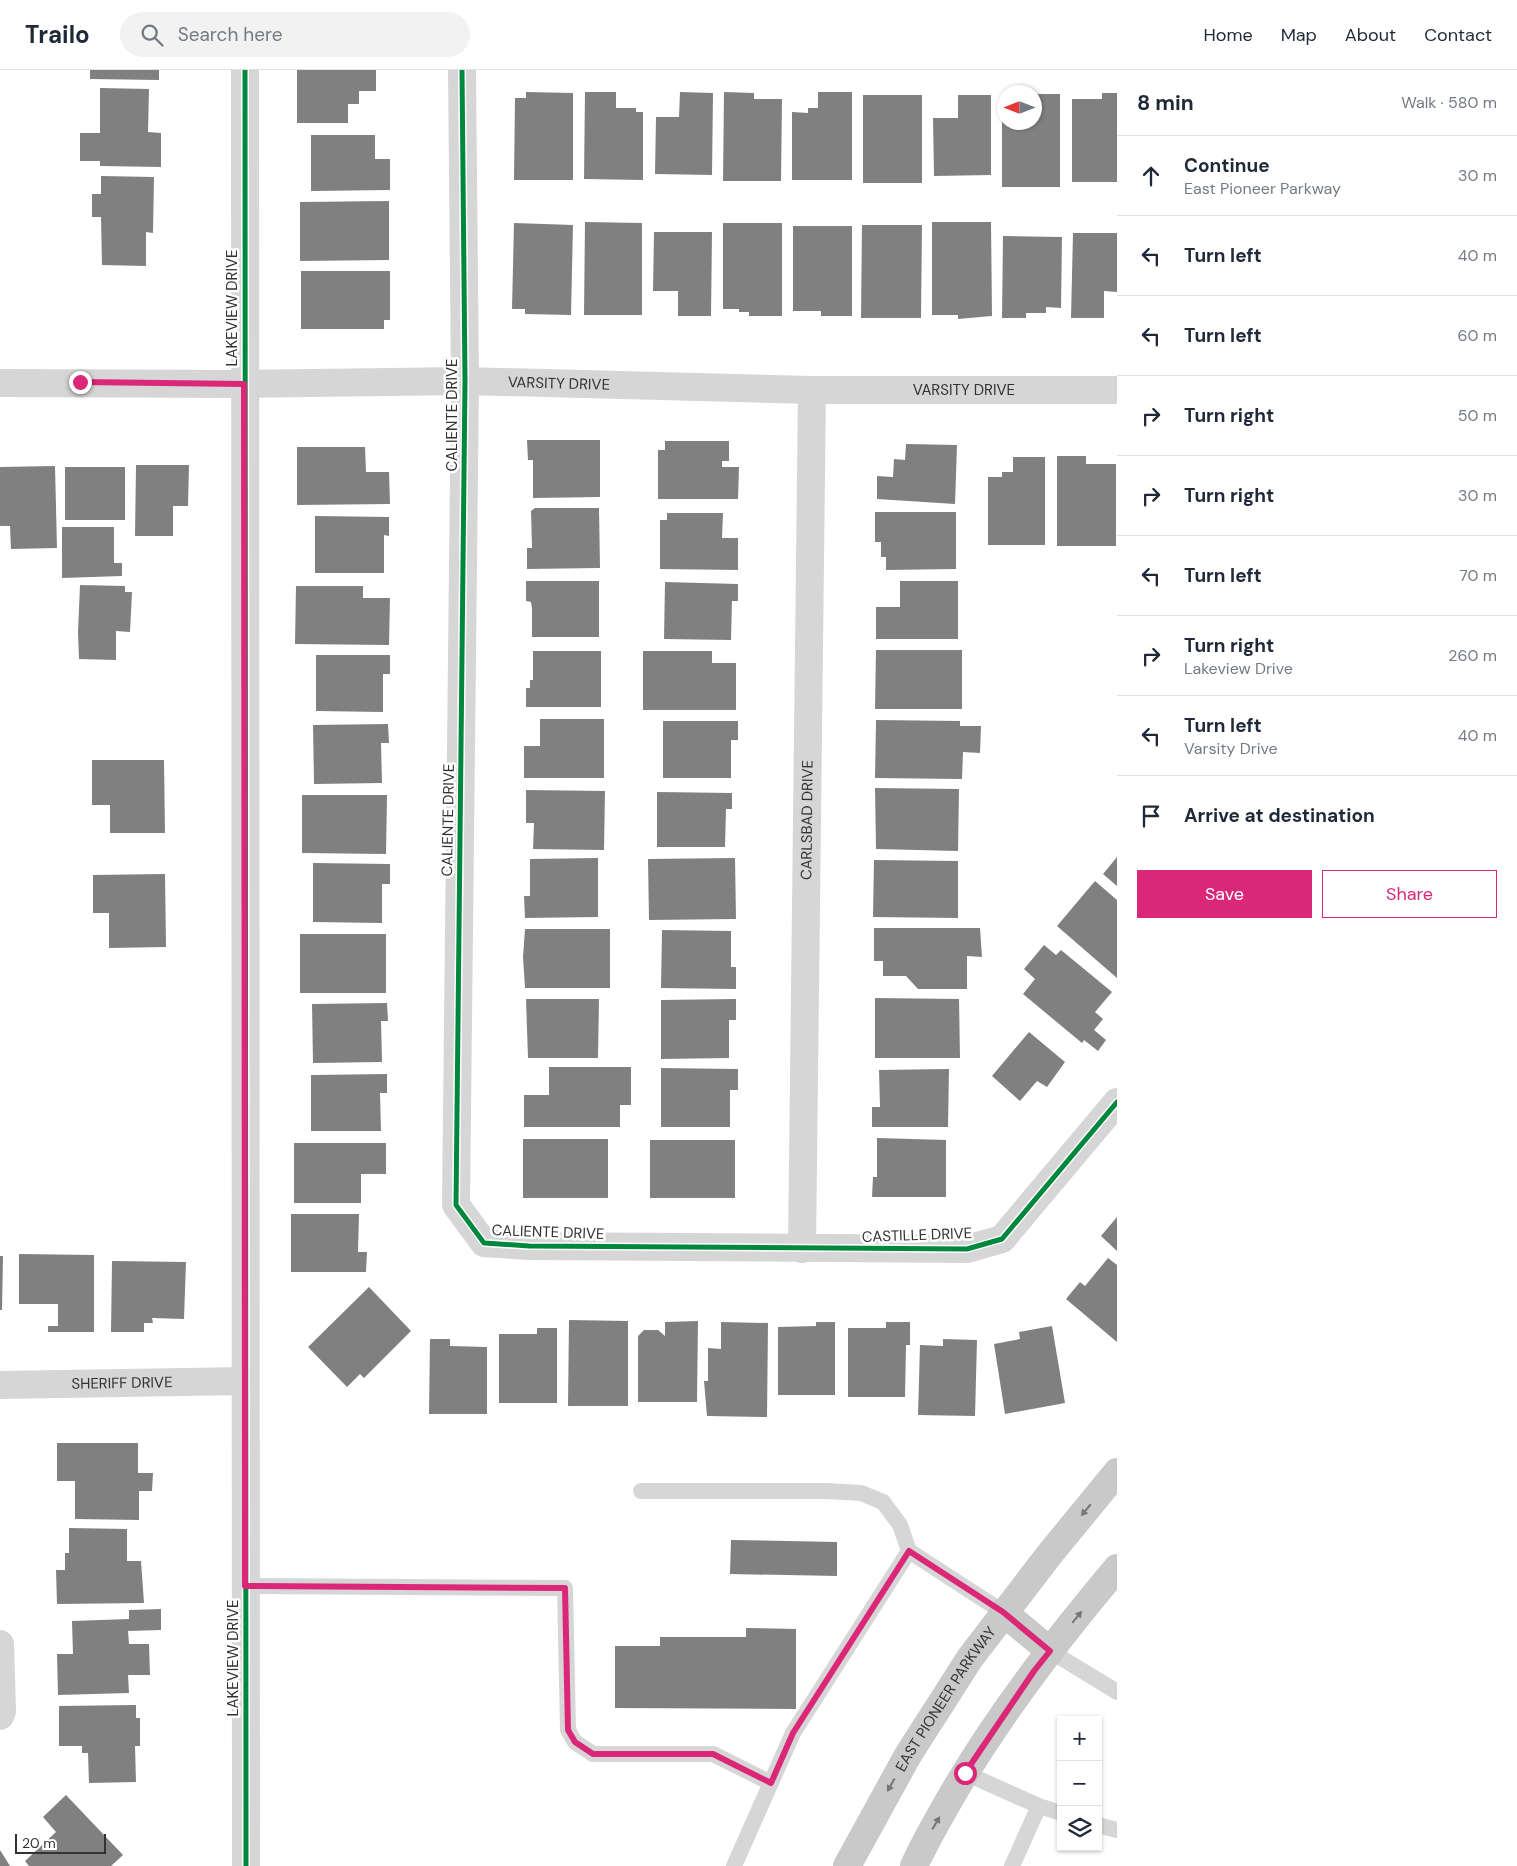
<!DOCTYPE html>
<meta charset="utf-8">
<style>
:root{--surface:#fff;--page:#f2f2f3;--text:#1f2937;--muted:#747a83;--line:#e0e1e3;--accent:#db2777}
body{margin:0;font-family:"DM Sans",sans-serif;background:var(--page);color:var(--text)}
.controls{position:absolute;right:15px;bottom:15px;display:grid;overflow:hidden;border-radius:0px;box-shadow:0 1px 4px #0004}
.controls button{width:45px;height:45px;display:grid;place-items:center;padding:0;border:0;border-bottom:1px solid var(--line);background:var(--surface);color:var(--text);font:25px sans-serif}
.compass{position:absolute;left:997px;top:15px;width:45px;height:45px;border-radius:50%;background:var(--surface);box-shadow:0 1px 4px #0004;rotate:270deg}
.scale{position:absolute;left:15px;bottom:12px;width:91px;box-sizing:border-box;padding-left:5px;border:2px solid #323232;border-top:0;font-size:14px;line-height:18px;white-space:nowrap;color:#323232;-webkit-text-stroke:4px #fff;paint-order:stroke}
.stop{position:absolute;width:15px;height:15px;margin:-11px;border:4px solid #db2777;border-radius:50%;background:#fff}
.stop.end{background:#db2777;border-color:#fff;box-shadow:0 1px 5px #0008}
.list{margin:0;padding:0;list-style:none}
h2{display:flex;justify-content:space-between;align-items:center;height:65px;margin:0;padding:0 20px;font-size:21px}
h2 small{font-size:16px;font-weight:400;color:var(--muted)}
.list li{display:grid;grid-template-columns:32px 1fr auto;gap:15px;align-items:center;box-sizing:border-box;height:80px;padding:0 20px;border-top:1px solid var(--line)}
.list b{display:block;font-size:19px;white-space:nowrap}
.list p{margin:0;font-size:16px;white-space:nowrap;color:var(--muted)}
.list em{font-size:16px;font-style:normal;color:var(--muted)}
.actions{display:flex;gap:10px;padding:15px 20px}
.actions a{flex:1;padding:11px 0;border:1px solid var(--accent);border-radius:0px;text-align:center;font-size:18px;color:var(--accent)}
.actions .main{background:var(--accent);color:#fff}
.icon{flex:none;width:28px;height:28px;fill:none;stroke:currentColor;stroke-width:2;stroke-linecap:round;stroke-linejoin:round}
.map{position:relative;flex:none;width:1117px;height:1796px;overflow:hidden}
header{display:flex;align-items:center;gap:30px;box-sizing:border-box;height:70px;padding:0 25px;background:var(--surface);border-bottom:1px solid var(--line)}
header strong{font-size:24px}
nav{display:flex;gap:28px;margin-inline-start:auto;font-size:18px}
.search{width:350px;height:45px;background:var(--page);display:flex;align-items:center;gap:12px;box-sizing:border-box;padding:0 18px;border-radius:28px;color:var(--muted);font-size:19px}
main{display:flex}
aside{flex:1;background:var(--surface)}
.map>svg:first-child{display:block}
</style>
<header>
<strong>Trailo</strong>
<div class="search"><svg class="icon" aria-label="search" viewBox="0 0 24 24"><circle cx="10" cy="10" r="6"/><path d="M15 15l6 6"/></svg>Search here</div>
<nav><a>Home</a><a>Map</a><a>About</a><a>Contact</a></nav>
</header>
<main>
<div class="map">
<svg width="1117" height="1796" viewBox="0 0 1117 1796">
<rect width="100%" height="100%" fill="#fff"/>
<g fill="#808080">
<polygon points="90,0 159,0 159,10 90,9"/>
<polygon points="297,0 376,0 376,21 359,21 359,34 348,34 348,53 297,53"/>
<polygon points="100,18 149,19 148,62 161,63 161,97 100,96 100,91 80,91 80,63 100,63"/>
<polygon points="526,22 573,23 573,110 514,110 515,28 526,28"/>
<polygon points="585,22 616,22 616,38 636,38 636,42 643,42 643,110 584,109"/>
<polygon points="680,22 713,23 712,105 655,104 656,47 679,47"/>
<polygon points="724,22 754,23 754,29 782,29 781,111 723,111"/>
<polygon points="818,22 852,22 852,110 792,110 792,42 808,43 808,38 818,38"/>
<polygon points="1102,23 1117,23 1117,112 1072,112 1072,29 1102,29"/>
<polygon points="1002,24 1004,24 1004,52 1034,52 1034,24 1060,24 1060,117 1002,117"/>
<rect x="863" y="25" width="59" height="88"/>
<polygon points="958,25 991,25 991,105 934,106 933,48 958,48"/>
<polygon points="311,65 375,65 375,89 390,89 390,120 311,121"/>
<polygon points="101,106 154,107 153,163 146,162 146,196 102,195 101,147 92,147 92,124 101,124"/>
<polygon points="389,131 389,190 300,191 300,132"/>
<polygon points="585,152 642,153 642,245 584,245"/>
<polygon points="932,152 991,152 992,246 958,249 958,245 932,245"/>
<polygon points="514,153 573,155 571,245 525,244 525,239 512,239"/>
<polygon points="723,153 782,153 782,246 749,246 749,242 739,242 739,239 723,239"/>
<polygon points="862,155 922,155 921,248 861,248"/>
<polygon points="793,156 852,156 852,246 821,246 821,241 793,241"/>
<polygon points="654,162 712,162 711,246 678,246 678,221 653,221"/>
<polygon points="1073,163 1117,163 1117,222 1104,221 1104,248 1071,248"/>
<polygon points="1003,166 1062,167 1061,238 1046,237 1046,243 1026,243 1026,248 1002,248"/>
<polygon points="301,201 390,201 390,250 384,250 384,259 301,259"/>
<polygon points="527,370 600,370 600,427 533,428 533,390 528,390"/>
<polygon points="665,371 729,371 729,391 722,391 722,397 739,397 738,429 658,429 658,380 665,380"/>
<polygon points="906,374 957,375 955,434 877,429 877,406 893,407 894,389 905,390"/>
<polygon points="297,377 365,377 366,402 389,402 390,434 297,435"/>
<polygon points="1057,386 1086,386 1086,394 1116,394 1116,476 1057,476"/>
<polygon points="1013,387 1045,387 1045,475 988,475 988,407 1002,407 1002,402 1013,402"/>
<polygon points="136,395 189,395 188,436 173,436 173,466 135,466"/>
<polygon points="55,396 57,478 11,479 10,456 0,456 0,397"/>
<rect x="65" y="397" width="60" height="53"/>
<polygon points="535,438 599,438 600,498 527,499 527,478 532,478 531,441"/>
<polygon points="875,442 956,442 956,499 886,500 886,487 881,487 881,472 875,472"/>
<polygon points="667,443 723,443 722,468 738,468 738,500 660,499 660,450 667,450"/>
<polygon points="315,446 389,447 389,466 384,465 384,503 315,503"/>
<polygon points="62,457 114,457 114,493 122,493 122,506 62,508"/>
<polygon points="526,511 599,511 599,567 532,567 532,539 531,532 526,531"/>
<polygon points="900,511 958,511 958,569 876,569 876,537 900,537"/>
<polygon points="665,512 738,514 738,531 732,531 731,570 664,569"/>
<polygon points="80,515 125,516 125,522 132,522 130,562 116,561 116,590 79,589 78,562"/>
<polygon points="296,516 363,516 363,528 390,528 389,575 295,574"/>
<polygon points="876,580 962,580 962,639 875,639"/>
<polygon points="533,581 601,581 601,637 526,637 526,618 530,618 530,610 533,610"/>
<polygon points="643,581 712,581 712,593 736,593 736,640 643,640"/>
<polygon points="316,585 390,585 390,604 383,604 383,642 316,641"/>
<polygon points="540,649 604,649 604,708 524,708 524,676 540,676"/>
<polygon points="876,650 960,651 960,656 981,656 980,683 963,682 962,709 875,708"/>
<polygon points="663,651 738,651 738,670 731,670 731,708 663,708"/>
<polygon points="388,654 389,673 381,673 382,713 314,714 313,655"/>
<polygon points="92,690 164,690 165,763 110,763 110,735 92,735"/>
<polygon points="875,718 959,719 958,781 876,779"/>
<polygon points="526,720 605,721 604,780 533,779 534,753 526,753"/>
<polygon points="657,722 732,723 732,739 726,739 725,777 657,777"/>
<polygon points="302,725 387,725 386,784 302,783"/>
<polygon points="1117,787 1117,816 1103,804"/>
<polygon points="598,788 598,847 525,848 524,826 530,826 530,789"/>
<polygon points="735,788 736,849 649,850 648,789"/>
<polygon points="874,790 958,791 958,848 873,847"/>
<polygon points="313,793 390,794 390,814 382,814 382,853 313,852"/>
<polygon points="165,804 166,877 109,878 109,843 93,843 93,805"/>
<polygon points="1095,811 1117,830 1117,908 1057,856"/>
<polygon points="874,858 980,858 982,887 967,886 967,919 918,919 906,906 883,906 883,891 874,891"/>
<polygon points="525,859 610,859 610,918 525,918 523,887"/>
<polygon points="662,860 731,861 731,897 736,897 736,919 661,918"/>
<rect x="300" y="864" width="86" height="59"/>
<polygon points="1044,875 1056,885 1061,880 1112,922 1095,942 1103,949 1094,960 1106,970 1098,981 1084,970 1082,973 1023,924 1035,909 1024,899"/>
<polygon points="875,928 959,929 960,988 875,988"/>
<polygon points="526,929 599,929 598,988 528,988"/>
<polygon points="736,929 736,950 729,950 729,988 661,989 661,930"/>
<polygon points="387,933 388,951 381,951 382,992 313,993 312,934"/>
<polygon points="1029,962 1065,992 1047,1017 1037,1011 1020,1031 992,1006"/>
<polygon points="549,997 631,997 631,1035 620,1035 620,1057 524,1057 524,1025 549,1025"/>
<polygon points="661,998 738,999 738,1020 730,1020 730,1057 661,1057"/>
<polygon points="949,999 948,1057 872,1057 872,1037 880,1037 879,1000"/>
<polygon points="387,1004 387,1023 380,1023 381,1061 311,1061 311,1005"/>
<polygon points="877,1068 946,1070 946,1127 872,1127 873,1107 877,1107"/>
<rect x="523" y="1069" width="85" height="59"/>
<rect x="650" y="1070" width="85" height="58"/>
<polygon points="294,1073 386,1073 386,1104 361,1104 361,1133 294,1133"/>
<polygon points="291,1144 359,1144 358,1182 367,1182 366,1202 291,1202"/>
<polygon points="1117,1147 1117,1181 1101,1166"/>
<polygon points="19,1184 94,1185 94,1262 48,1262 48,1256 58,1256 58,1234 19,1234"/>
<polygon points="0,1186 3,1186 2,1240 0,1240"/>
<polygon points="1108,1188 1117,1195 1117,1272 1066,1229 1080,1212 1085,1216"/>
<polygon points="112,1191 186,1192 184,1249 152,1248 153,1253 144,1253 144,1262 111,1262"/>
<polygon points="369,1217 411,1261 364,1308 360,1304 347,1317 308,1277"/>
<polygon points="569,1250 628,1251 628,1336 568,1336"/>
<polygon points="698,1251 697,1332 638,1332 638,1266 644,1260 658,1260 665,1266 665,1252"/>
<polygon points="721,1252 768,1253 767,1347 707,1346 704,1311 708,1311 708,1278 721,1279"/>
<polygon points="816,1252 835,1252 835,1325 778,1325 778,1257 816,1256"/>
<polygon points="886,1252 910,1252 910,1275 906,1275 905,1327 848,1327 848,1258 886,1258"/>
<polygon points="1052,1256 1065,1333 1005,1344 994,1274 1020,1269 1019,1262"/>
<polygon points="537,1258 557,1258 557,1333 499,1333 499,1264 537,1264"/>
<polygon points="430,1269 450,1269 450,1276 487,1277 487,1344 429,1344"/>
<polygon points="943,1269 977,1270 975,1346 918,1345 920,1275 943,1276"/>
<polygon points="57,1373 138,1373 138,1403 153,1403 152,1421 139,1421 139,1450 75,1449 75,1411 57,1411"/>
<polygon points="69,1458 127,1459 127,1491 141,1491 144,1533 57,1534 56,1500 65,1500 65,1483 69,1483"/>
<polygon points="731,1470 837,1472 837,1506 730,1504"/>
<polygon points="161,1539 161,1560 128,1561 129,1574 149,1574 150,1605 128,1605 129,1623 58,1625 57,1584 73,1584 72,1551 129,1549 129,1540"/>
<polygon points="746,1558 796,1559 796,1639 615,1638 615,1576 660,1576 660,1567 746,1567"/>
<polygon points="136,1635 136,1648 140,1648 140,1676 135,1676 136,1712 89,1713 88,1683 82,1683 82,1676 59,1676 59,1636"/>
<polygon points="66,1725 123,1785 111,1796 29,1796 25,1791 56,1762 43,1747"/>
<polygon points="0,1780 10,1796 0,1796"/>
</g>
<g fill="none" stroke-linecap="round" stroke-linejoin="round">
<g stroke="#d6d6d6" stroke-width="16">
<polyline points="641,1421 827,1421 861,1423 883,1432 900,1455 909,1481"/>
<polyline points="245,1516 565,1518 568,1660 575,1672 593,1684 713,1684 771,1713"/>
<polyline points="1050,1581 1117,1622"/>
<polyline points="965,1703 1039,1736 1061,1743"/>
<polyline points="1098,1755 1117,1760"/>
<polyline points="734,1796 793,1663 909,1481 1003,1542"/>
<polyline points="1012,1796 1039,1736"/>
</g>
<g stroke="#d6d6d6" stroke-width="28">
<polyline points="245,0 246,1796"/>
<polyline points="462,0 465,311 456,1135 484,1173 529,1176 967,1179 1002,1169 1117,1032"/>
<path id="s1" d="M0 313 244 314 465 311 812 320H1117"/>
<path id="s2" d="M802 1179 812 320"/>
<path id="s3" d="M0 1315 245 1311"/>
<polyline points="0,1574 2,1641 0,1646"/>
</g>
<g stroke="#c9c9c9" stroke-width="28">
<polyline points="1003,1542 1050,1581"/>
<path id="s4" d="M847 1796 908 1685 970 1588 1049 1485 1117 1402"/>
<path d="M914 1796C924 1774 936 1753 948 1732 996 1648 1055 1572 1117 1498"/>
</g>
<g stroke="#fff" stroke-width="8">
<g id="cycleway">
<polyline points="245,0 246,1796"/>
<polyline points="462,0 465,311 456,1135 484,1173 529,1176 967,1179 1002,1169 1117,1032"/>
</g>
</g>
<use href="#cycleway" stroke="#00873e" stroke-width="5"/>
</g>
<defs><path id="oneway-solid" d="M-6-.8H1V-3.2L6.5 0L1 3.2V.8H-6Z" transform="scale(1.25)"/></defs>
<g fill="#767676">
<use href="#oneway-solid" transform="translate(1086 1440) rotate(130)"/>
<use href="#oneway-solid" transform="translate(1077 1547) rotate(-51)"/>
<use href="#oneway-solid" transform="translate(891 1715) rotate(119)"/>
<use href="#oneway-solid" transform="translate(936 1753) rotate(-60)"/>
</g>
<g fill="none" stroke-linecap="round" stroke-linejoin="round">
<polyline stroke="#db2777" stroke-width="6" points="80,312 244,314 245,1516 565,1518 568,1660 575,1672 593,1684 713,1684 771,1713 793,1663 909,1481 1003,1542 1050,1581 1034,1601 965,1703"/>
</g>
<g text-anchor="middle" stroke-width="5" stroke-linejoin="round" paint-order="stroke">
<g font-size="15" fill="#323232" stroke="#fff">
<text transform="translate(232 238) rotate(-90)" y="5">LAKEVIEW DRIVE</text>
<text dy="5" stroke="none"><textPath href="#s1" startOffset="559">VARSITY DRIVE</textPath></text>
<text dy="5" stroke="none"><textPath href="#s1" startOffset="964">VARSITY DRIVE</textPath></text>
<text transform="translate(452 345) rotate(-90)" y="5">CALIENTE DRIVE</text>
<text transform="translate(448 750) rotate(-89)" y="5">CALIENTE DRIVE</text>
<text dy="5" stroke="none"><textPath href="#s2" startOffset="429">CARLSBAD DRIVE</textPath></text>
<text transform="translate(548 1162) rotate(2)" y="5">CALIENTE DRIVE</text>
<text transform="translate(917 1165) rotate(-2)" y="5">CASTILLE DRIVE</text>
<text dy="5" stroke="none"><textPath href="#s3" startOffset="122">SHERIFF DRIVE</textPath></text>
<text transform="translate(233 1588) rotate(-90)" y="5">LAKEVIEW DRIVE</text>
<text dy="5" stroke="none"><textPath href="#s4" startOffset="194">EAST PIONEER PARKWAY</textPath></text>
</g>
</g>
</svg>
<div class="controls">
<button>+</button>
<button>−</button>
<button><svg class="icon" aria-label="layers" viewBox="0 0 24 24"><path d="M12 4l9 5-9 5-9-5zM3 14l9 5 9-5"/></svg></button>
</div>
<svg class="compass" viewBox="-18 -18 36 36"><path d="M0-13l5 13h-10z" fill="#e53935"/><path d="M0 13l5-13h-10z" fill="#747a83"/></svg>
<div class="scale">20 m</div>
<div class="stop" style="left:965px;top:1703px"></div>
<div class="stop end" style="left:80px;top:312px"></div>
</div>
<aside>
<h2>8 min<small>Walk · 580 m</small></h2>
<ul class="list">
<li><svg class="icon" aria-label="ahead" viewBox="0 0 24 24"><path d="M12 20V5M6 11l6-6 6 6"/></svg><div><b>Continue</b><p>East Pioneer Parkway</p></div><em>30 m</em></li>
<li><svg class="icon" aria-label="left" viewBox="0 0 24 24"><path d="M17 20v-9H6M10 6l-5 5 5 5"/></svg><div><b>Turn left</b></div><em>40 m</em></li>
<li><svg class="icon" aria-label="left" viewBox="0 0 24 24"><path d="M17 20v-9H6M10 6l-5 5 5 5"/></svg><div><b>Turn left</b></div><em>60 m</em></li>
<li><svg class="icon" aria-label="right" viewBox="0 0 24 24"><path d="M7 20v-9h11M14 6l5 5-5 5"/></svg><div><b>Turn right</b></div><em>50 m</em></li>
<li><svg class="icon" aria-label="right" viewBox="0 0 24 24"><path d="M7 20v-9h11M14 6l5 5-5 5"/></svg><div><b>Turn right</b></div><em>30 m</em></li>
<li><svg class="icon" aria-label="left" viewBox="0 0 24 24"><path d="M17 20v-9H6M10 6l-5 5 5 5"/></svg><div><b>Turn left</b></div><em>70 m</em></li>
<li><svg class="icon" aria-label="right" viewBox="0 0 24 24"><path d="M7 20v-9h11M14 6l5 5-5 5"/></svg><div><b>Turn right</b><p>Lakeview Drive</p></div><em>260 m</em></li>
<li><svg class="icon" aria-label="left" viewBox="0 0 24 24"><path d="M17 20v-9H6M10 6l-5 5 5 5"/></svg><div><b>Turn left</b><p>Varsity Drive</p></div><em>40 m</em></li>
<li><svg class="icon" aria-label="arrive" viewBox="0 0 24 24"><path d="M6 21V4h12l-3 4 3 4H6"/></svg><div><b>Arrive at destination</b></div></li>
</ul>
<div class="actions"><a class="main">Save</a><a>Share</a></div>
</aside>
</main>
